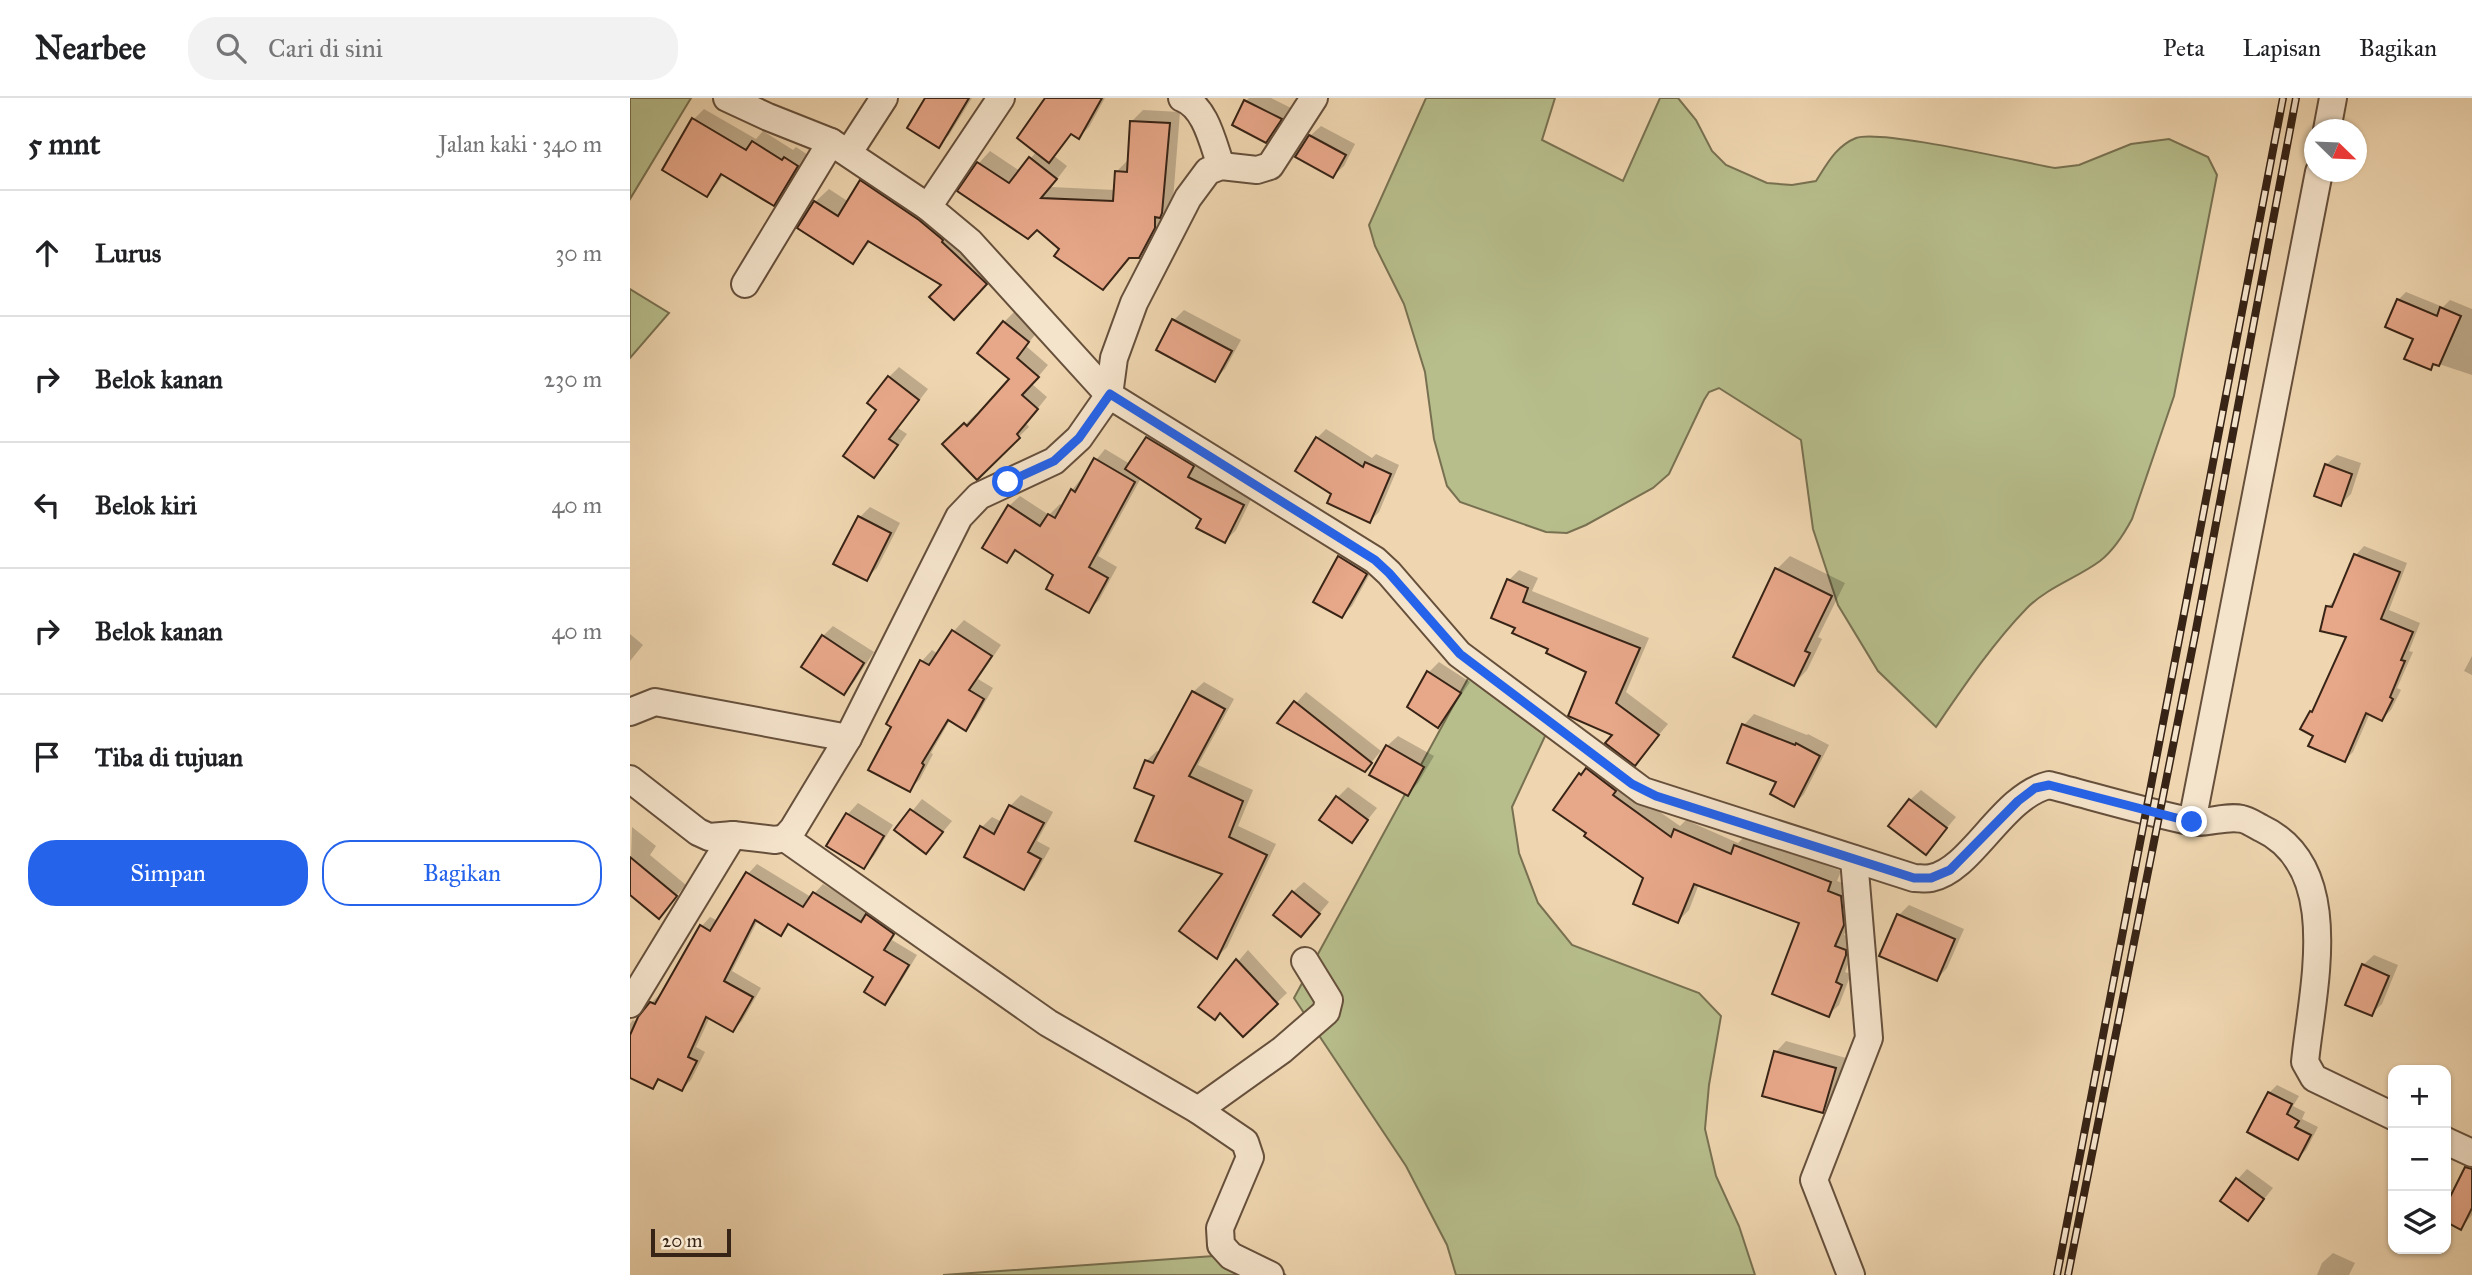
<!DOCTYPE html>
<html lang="id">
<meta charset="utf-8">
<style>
:root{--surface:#fff;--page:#f2f2f2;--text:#202124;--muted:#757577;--line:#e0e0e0;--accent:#2563eb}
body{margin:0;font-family:"IM FELL Great Primer",serif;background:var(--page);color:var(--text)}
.controls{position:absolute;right:21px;bottom:21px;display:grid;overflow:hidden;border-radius:14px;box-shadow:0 2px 5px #0004}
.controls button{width:63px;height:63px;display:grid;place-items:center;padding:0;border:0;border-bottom:2px solid var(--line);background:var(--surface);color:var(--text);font:35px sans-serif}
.compass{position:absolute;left:1674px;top:21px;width:63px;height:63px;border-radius:50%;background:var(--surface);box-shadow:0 2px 5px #0004;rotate:113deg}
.scale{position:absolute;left:21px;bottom:18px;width:80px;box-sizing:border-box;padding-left:7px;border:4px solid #382416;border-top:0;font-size:19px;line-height:24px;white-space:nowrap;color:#382416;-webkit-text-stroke:5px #f5e4cc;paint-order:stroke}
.stop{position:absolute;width:21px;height:21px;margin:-16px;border:5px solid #2563eb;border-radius:50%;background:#fff}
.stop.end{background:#2563eb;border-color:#fff;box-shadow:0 2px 7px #0008}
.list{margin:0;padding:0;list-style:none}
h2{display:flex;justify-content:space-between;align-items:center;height:91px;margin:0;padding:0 28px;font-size:30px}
h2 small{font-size:23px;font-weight:400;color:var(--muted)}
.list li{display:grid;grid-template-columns:46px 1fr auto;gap:21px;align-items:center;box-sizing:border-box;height:126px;padding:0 28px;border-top:2px solid var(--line)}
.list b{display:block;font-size:26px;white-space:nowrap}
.list em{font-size:23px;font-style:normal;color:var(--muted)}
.actions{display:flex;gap:14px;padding:21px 28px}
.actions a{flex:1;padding:16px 0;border:2px solid var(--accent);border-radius:28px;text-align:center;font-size:24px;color:var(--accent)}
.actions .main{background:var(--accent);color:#fff}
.icon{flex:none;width:38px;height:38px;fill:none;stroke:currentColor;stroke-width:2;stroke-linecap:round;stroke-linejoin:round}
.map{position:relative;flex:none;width:1842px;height:1177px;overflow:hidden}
header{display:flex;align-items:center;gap:42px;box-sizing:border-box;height:98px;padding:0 35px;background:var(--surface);border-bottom:2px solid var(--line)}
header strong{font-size:33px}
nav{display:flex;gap:38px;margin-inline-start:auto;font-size:24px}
.search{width:490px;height:63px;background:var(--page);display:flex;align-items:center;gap:18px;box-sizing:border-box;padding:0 24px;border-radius:28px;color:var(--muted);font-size:26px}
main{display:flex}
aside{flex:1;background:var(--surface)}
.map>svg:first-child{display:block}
</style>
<header>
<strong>Nearbee</strong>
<div class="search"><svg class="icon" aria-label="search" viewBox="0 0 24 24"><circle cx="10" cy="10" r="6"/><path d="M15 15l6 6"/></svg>Cari di sini</div>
<nav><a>Peta</a><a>Lapisan</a><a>Bagikan</a></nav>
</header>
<main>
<aside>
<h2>5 mnt<small>Jalan kaki · 340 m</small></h2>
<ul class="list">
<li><svg class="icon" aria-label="ahead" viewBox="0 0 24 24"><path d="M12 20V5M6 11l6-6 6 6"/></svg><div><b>Lurus</b></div><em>30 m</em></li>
<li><svg class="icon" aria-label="right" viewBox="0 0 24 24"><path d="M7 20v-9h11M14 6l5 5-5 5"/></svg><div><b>Belok kanan</b></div><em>230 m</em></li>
<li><svg class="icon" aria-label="left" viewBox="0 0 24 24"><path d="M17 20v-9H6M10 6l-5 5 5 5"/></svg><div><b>Belok kiri</b></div><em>40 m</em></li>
<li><svg class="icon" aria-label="right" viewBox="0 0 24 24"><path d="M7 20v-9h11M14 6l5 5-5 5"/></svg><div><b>Belok kanan</b></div><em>40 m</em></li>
<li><svg class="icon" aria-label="arrive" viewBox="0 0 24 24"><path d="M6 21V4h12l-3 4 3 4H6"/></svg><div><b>Tiba di tujuan</b></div></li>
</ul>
<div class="actions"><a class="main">Simpan</a><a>Bagikan</a></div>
</aside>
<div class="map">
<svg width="1842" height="1177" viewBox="0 0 1842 1177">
<rect width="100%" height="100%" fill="#efd6b0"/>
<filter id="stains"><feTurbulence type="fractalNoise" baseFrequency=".00286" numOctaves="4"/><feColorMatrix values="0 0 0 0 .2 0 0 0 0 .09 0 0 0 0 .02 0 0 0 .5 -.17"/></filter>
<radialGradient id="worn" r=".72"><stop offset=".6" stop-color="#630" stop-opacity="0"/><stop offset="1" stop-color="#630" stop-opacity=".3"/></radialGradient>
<g fill="#b7be8c" stroke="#787151" stroke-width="2">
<polygon points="0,0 61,0 0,101"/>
<path d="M796 0H925L912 42 993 83 1030 0H1048L1066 22 1082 53 1096 67 1137 85 1162 87 1186 83C1197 66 1206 48 1226 40 1251 31 1391 64 1425 70L1449 67 1501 46 1539 41 1578 59 1587 77 1544 298 1502 421C1494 436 1484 452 1470 463 1447 480 1418 489 1397 510 1363 545 1334 588 1306 629L1248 573 1208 507 1183 431 1171 342 1089 290 1079 294 1074 302 1039 376 1023 390 956 427 937 435 916 434 830 404 817 388 804 341 795 274 774 206 745 148 739 127Z"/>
<polygon points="0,191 39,215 0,260"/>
<polygon points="841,575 916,636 882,709 889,755 908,805 942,847 1069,895 1091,918 1079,987 1075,1031 1086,1078 1109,1128 1125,1177 826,1177 817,1147 776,1068 664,900"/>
<polygon points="584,1158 641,1170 656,1177 313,1177"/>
</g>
<g fill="#0003">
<polygon points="297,0 342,0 319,37 308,48"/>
<polygon points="417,0 475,0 459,29 449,39 442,35 424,58 437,68 421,89 485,92 487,73 499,61 501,24 513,12 550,14 543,102 536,112 536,117 521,147 509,159 500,158 473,190 407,130 330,93 349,65 360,53 390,73 407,53"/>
<polygon points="619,0 641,0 661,10 646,32 636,43 616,3"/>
<polygon points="74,11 126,41 133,33 163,52 166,49 178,57 154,95 144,106 94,75 87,86 77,97 34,72 64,21"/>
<polygon points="691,28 725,46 714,68 703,78 680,38"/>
<polygon points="245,70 369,172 337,206 313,187 241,143 223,164 185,104 199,91 219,104 231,83"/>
<polygon points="1776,194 1813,209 1820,202 1842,211 1842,277 1806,265 1800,270 1768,202"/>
<polygon points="554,212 611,242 595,271 584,282 544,222"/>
<polygon points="384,214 408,233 396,248 418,267 402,286 417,299 396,325 399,329 347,379 315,346 346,316 348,318 381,280 374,224"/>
<polygon points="269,269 298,291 268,330 277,336 254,368 244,378 248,312 259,279"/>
<polygon points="528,329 573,357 567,368 623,397 606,432 595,443 573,420 511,380 468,458 487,469 469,502 459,513 426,476 388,451 376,463 379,408 390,398 419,417 430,406 433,409 442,392 475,351 500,366 517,340"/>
<polygon points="696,331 742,360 746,356 769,367 749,414 740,423 704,396 687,340"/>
<polygon points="1707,357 1731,365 1721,396 1711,406 1696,367"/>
<polygon points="240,409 270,425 247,470 236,481 229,420"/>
<polygon points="720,448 746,465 722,508 712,518 685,503 709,459"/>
<polygon points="1734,448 1777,465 1759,512 1790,525 1779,553 1783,554 1767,590 1771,592 1761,612 1752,621 1740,615 1723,654 1715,662 1685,637 1681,614 1686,609 1718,538 1697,509 1707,501 1726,457"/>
<polygon points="1160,458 1215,485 1188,539 1192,541 1177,572 1164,586 1147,471"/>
<polygon points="889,472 908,480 902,493 1019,540 996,594 1038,626 1005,665 984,636 958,573 887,529 879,482"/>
<polygon points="334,522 371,547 348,581 363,590 346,620 336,630 320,622 301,655 303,656 290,681 279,692 263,628 258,625 292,563 302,552 308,556 324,533"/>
<polygon points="203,528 244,554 224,584 214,595 193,538"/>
<polygon points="0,536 13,547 0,563"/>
<polygon points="1842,558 1842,577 1834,573"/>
<polygon points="809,564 840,584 818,617 808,628 798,575"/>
<polygon points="574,584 604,601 568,667 623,692 608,728 646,746 597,849 587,859 595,775 526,697 516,663 527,653 531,654 563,594"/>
<polygon points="676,594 751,653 735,672 649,625"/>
<polygon points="1124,616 1177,637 1178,636 1199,647 1174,696 1164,707 1149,683 1099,664 1114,627"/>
<polygon points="768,638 804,658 788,685 778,696 757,648"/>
<polygon points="961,666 1050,728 1056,722 1108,745 1116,737 1211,773 1207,783 1221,788 1223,815 1214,837 1226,842 1226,845 1215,874 1221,876 1209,907 1198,917 1171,824 1069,786 1059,812 1048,823 1015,780 950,676"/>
<polygon points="718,689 747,710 721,743 707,700"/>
<polygon points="1291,692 1326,719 1296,755 1280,702"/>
<polygon points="391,697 423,714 407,743 420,750 404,779 394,790 352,729 362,719 372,724 380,708"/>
<polygon points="292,701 322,723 296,754 267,732"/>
<polygon points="228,705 263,727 244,758 234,769 198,747 218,716"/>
<polygon points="2,729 26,748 20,757 56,787 28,819 0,795"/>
<polygon points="127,766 181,799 193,786 240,814 272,826 262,842 287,857 264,895 255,904 245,878 160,826 150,836 128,822 102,873 131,890 112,923 103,932 80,919 66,949 75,954 61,982 52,991 31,981 22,989 0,978 0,926 3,922 8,925 21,905 30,896 33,897 71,829 80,819 88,823 118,776"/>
<polygon points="674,784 699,804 681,826 663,794"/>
<polygon points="1279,807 1334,831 1317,870 1307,881 1269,817"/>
<polygon points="618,852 657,895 613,937 591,913 570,908"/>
<polygon points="1744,857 1768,867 1752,906 1741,916 1733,867"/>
<polygon points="1156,943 1216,960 1203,1003 1193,1013 1146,954"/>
<polygon points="1647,987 1669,998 1663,1008 1675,1014 1672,1021 1688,1029 1676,1052 1668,1060 1639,995"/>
<polygon points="1842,1065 1842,1117 1831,1130 1816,1122 1816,1111 1836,1070"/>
<polygon points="1617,1071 1643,1090 1618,1121 1607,1082"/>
<polygon points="1703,1155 1725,1165 1719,1177 1687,1177 1692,1165"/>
</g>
<g fill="#e7a789" stroke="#382416" stroke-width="2">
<polygon points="295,0 339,0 309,50 277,30"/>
<polygon points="415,0 472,0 449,41 441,36 419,65 387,40"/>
<polygon points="614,2 652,21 636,45 602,27"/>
<polygon points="62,20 116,52 122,43 152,62 154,59 168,68 144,108 91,76 77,99 32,72"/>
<polygon points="500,23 540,25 532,115 530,120 525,119 525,130 509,160 499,160 473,192 424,158 429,151 407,132 398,141 327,93 347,64 379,85 399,59 427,81 411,100 483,103 485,73 497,74"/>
<polygon points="679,37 716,57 703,80 665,59"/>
<polygon points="230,82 289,122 313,142 312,144 357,186 324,222 299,199 311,187 238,143 223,166 167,130 184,103 208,118"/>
<polygon points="1767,201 1807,218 1810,209 1831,218 1809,268 1803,266 1801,272 1774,261 1783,241 1755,229"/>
<polygon points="542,221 602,253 585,284 526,252"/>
<polygon points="373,223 399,244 387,260 409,279 392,297 408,311 387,336 390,340 347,382 312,346 334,325 337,328 379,281 347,255"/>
<polygon points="258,278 289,302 259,341 268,347 244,380 213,358 246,312 237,305"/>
<polygon points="516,339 564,368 558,379 614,407 595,445 566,430 571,421 495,371"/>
<polygon points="686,339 733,369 735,364 761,376 740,425 697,405 701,396 665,373"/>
<polygon points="464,360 505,384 459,469 478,480 459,515 416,491 423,477 385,452 377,465 352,450 378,407 410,428 418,416 425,420 441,391 445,394"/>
<polygon points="1695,366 1722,376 1711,408 1684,398"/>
<polygon points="228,418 261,435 237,483 203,466"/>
<polygon points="1724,456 1770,474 1751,521 1783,534 1771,562 1775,563 1760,599 1763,601 1752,623 1736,615 1715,664 1678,648 1683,638 1670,631 1680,613 1682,614 1716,539 1690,533 1696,508 1702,509"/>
<polygon points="708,458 737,476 712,520 683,504"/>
<polygon points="1145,470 1202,498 1175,553 1180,555 1164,588 1103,559"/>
<polygon points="877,481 898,490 893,504 1010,550 986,605 1029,637 1005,668 975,645 982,637 938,618 956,574 916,555 918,551 882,535 885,530 861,520"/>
<polygon points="322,532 362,558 339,592 354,601 336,633 318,622 292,665 294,667 280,694 238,672 261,629 256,626 290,562 299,567"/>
<polygon points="192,537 234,565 214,597 171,569"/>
<polygon points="797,573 831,595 808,630 777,609"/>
<polygon points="562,593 595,611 559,678 613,703 599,739 637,757 587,861 549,833 592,776 505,743 524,698 504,690 515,662 523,665"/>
<polygon points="664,603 742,665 735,674 647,625"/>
<polygon points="1112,626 1165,647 1166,645 1190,658 1164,709 1140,696 1146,684 1097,665"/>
<polygon points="756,647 794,669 778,698 739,677"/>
<polygon points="956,670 986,693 983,697 1041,739 1044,731 1101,756 1104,747 1201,784 1198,793 1211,798 1214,827 1205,848 1216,852 1216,857 1206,884 1212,887 1199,919 1142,896 1169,825 1064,786 1048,825 1003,806 1013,780 954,738 956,735 923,712 949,675 951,677"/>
<polygon points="706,698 738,722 722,745 689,722"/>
<polygon points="1279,701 1317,730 1296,757 1258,728"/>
<polygon points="379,707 414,725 398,754 411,761 394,792 334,759 350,728 364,736"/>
<polygon points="280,711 313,734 296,756 264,732"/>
<polygon points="216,715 254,738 234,771 196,748"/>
<polygon points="0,759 47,798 29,821 0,797"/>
<polygon points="116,774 173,809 183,794 231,824 236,816 264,836 254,852 279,867 255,907 234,894 243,879 158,826 151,838 125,822 94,883 123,899 103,934 76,919 58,959 67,963 52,993 28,981 23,991 0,980 0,937 8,919 20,904 25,906 70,827 80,833"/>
<polygon points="662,793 690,816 671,839 643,817"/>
<polygon points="1267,816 1325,841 1307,883 1249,858"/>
<polygon points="606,861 648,906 613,939 590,915 585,922 568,909"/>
<polygon points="1732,866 1759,878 1742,918 1715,907"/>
<polygon points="1144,953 1206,970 1193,1015 1132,998"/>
<polygon points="1638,994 1662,1006 1657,1016 1669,1023 1665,1029 1681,1037 1668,1062 1617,1034"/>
<polygon points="1835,1069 1842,1071 1842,1110 1831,1132 1816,1124 1816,1107"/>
<polygon points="1606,1080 1634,1101 1618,1123 1590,1103"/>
</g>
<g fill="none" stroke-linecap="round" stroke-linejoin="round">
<g stroke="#66503c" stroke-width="30">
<g id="minor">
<path d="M97 0 138 19 201 44 298 109 340 144 479 297 745 462 759 475 829 556 1013 693 1284 780C1290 780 1296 781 1301 780 1342 772 1372 698 1419 687 1465 699 1512 713 1559 723 1576 727 1595 717 1612 721 1618 722 1625 727 1631 730 1715 769 1682 892 1675 964L1684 980 1763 1018"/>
<path d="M552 0C576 9 583 46 591 68"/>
<polyline points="1697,32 1703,0"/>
<polyline points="219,54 254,0"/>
<polyline points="298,109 371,0"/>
<polyline points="115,186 201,44"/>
<polyline points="0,614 25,604 218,640"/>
<polyline points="0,681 68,734 79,739 103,737 145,742 155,740 163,731 218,640 329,419 349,398 424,363 449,340 479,297 484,260 504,205 558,100 578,73 591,68 627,72 640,68 684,0"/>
<polyline points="1562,724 1689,74"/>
<polyline points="155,740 418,925 568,1012 615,1044 620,1059 590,1130 591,1147 601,1158 640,1177"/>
<polyline points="0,906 103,737"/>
<polyline points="568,1012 652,952 696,914 699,902 675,863"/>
<polyline points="1816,1043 1842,1055"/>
<polyline points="1221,1177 1184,1082 1239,940 1224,761"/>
</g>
</g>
<use href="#minor" stroke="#f5e4cc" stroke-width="26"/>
<g stroke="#382416" stroke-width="8">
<g id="rail">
<polyline points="1427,1177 1653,0"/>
<polyline points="1438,1177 1565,537 1666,0"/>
</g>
</g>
<use href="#rail" stroke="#f5e4cc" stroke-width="5" stroke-dasharray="16" stroke-linecap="butt"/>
</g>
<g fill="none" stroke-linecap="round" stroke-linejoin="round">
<polyline stroke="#2563eb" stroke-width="9" points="378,384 424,363 449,340 480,296 745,462 759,475 830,556 1002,686 1026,698 1284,780 1301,780 1320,772 1388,703 1405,690 1419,687 1562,724"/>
</g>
<rect width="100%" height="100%" filter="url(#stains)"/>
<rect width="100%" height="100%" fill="url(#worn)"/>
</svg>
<div class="controls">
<button>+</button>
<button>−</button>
<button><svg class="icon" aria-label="layers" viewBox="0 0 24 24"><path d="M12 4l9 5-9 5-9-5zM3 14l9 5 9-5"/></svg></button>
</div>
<svg class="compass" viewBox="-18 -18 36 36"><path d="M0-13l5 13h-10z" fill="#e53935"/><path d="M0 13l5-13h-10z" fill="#757577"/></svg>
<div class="scale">20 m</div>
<div class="stop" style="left:378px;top:384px"></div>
<div class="stop end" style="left:1562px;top:724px"></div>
</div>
</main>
